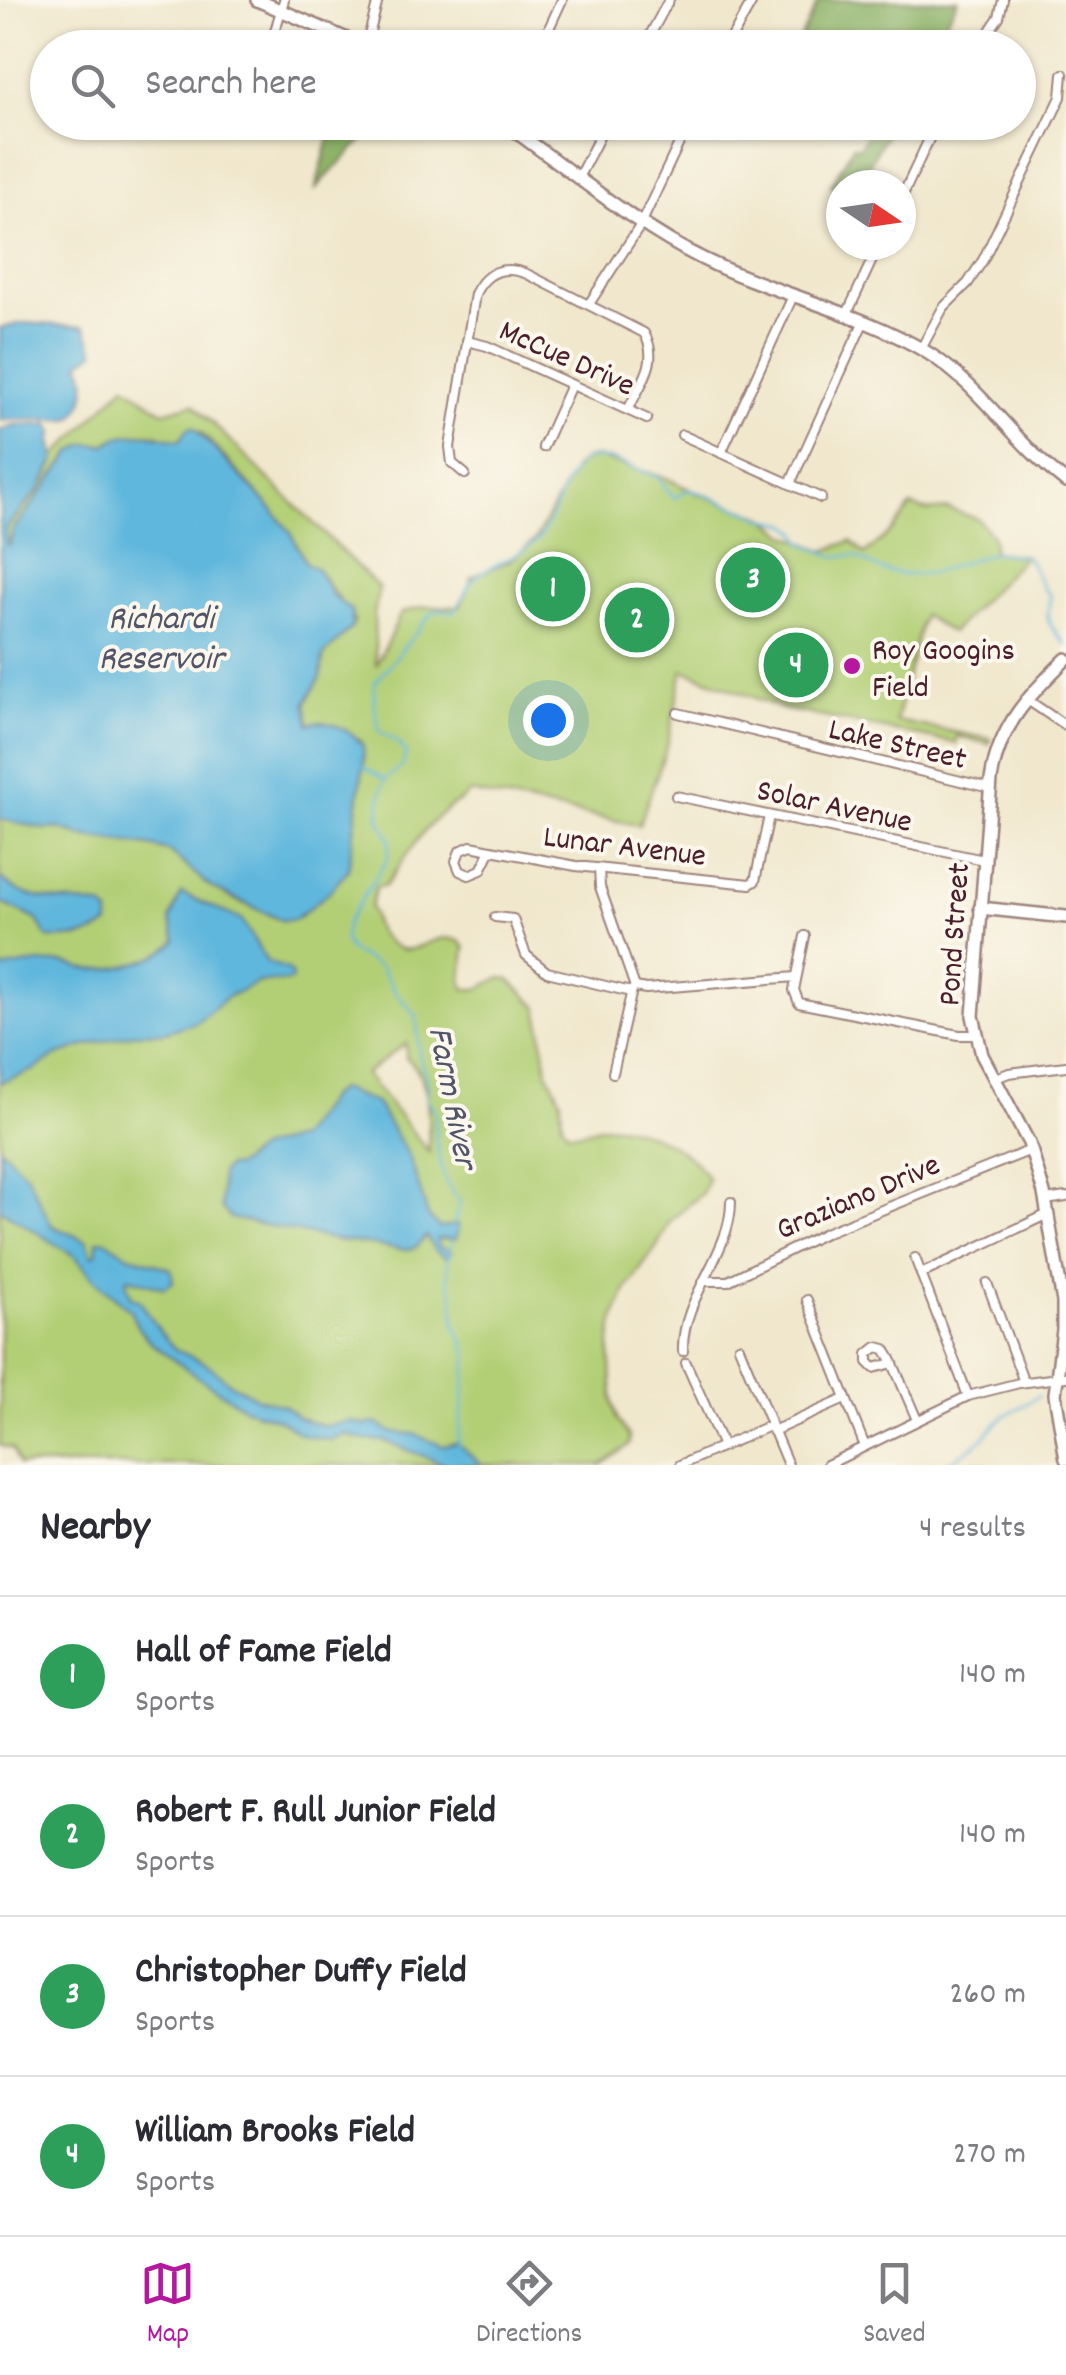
<!DOCTYPE html>
<style>
:root{--surface:#fff;--page:#f2f2f3;--text:#2b2b33;--muted:#7c7c81;--line:#e1e1e2;--accent:#b5179e}
body{margin:0;font-family:Dekko,sans-serif;background:var(--page);color:var(--text)}
.compass{position:absolute;left:826px;top:170px;width:90px;height:90px;border-radius:50%;background:var(--surface);box-shadow:0 2px 8px #0004;rotate:103deg}
.you{position:absolute;left:548px;top:720px;width:35px;height:35px;margin:-25px;border:8px solid #fff;border-radius:50%;background:#1a73e8;box-shadow:0 0 0 15px #1a73e833}
.badge{display:grid;place-items:center;width:65px;height:65px;border-radius:50%;background:var(--accent);color:#fff;font-size:32px;font-weight:700}
.pin{position:absolute;translate:-50% -50%;border:5px solid #fff;box-shadow:0 2px 10px #0006}
.list{margin:0;padding:0;list-style:none}
h2{display:flex;justify-content:space-between;align-items:center;height:130px;margin:0;padding:0 40px;font-size:42px}
h2 small{font-size:32px;font-weight:400;color:var(--muted)}
.list li{display:grid;grid-template-columns:65px 1fr auto;gap:30px;align-items:center;box-sizing:border-box;height:160px;padding:0 40px;border-top:2px solid var(--line)}
.list b{display:block;font-size:38px;white-space:nowrap}
.list p{margin:0;font-size:32px;white-space:nowrap;color:var(--muted)}
.list em{font-size:32px;font-style:normal;color:var(--muted)}
.icon{flex:none;width:55px;height:55px;fill:none;stroke:currentColor;stroke-width:2;stroke-linecap:round;stroke-linejoin:round}
.map{position:relative;flex:none;width:1066px;height:1465px;overflow:hidden}
.search{position:absolute;background:var(--surface);box-shadow:0 2px 8px #0004;left:30px;right:30px;top:30px;height:110px;display:flex;align-items:center;gap:25px;box-sizing:border-box;padding:0 35px;border-radius:55px;color:var(--muted);font-size:38px}
.sheet{height:770px;background:var(--surface)}
nav{display:flex;justify-content:space-around;align-items:center;box-sizing:border-box;height:140px;border-top:2px solid var(--line);background:var(--surface);font-size:28px;color:var(--muted)}
nav a{display:grid;justify-items:center;gap:5px}
nav .on{color:var(--accent)}
.map>svg:first-child{display:block}
</style>
<div class="map">
<svg width="1066" height="1465" viewBox="0 0 1066 1465">
<rect width="100%" height="100%" fill="#fbf7ec"/>
<filter id="ink" filterUnits="userSpaceOnUse"><feTurbulence type="fractalNoise" baseFrequency=".01" numOctaves="2"/><feDisplacementMap in="SourceGraphic" scale="20" xChannelSelector="R" yChannelSelector="G"/><feConvolveMatrix kernelMatrix="1 2 1 2 8 2 1 2 1" color-interpolation-filters="sRGB"/></filter>
<filter id="wash" filterUnits="userSpaceOnUse"><feTurbulence type="fractalNoise" baseFrequency=".0048" numOctaves="4" result="noise"/><feDisplacementMap in="SourceGraphic" scale="40" xChannelSelector="R" yChannelSelector="G"/><feGaussianBlur stdDeviation="2.25" result="paint"/><feColorMatrix in="noise" values="0 0 0 0 0 0 0 0 0 0 0 0 0 0 0 0 0 1.4 0 .05"/><feComposite in="paint" operator="in"/></filter>
<g filter="url(#wash)">
<rect width="100%" height="100%" fill="#f0e7cc"/>
<path fill="#b2cf76" stroke="#7e7750" stroke-width="2.5" fill-rule="evenodd" d="M125 385 163 412 193 404 379 588 374 615 376 666 401 613 422 607H460L472 577 511 560 535 540 575 468 584 460 596 457 666 478 697 493 764 517 787 535 825 551 851 541 865 554 892 531 911 506 928 511 949 509 978 519 993 537V552L1025 556 951 633 923 615 896 721 991 739 989 744 957 736 956 743 784 709 683 670 667 747 639 825 470 792C463 800 458 802 450 807 425 824 403 860 386 885L376 887 370 908C375 915 373 924 378 931 411 974 426 927 459 941L465 947 462 982 465 989H478L500 978 509 979 538 1007 547 1071 561 1100 562 1124 568 1132C583 1135 592 1127 606 1126 638 1123 693 1150 708 1179L702 1193 671 1220 657 1246 627 1288 615 1316 610 1345 613 1403 618 1420 629 1436 630 1444 602 1465H19L13 1449 0 1445V819L46 829 60 828 81 836 150 846 169 851 185 862 204 882 233 899 281 920 298 918 348 870 364 761 361 741C346 731 328 718 309 724L306 704 321 676 323 656 355 622 317 569 306 564 272 509 201 432 185 433 180 441 157 435 138 434 115 439 106 445 86 444 73 451 13 530 10 545H6V529L47 478 56 456ZM406 1043V1058C434 1078 427 1122 429 1152L365 1074Z"/>
<g fill="#8db267" stroke="#6c6849" stroke-width="2.5">
<polygon points="819,0 958,0 932,47 811,47 799,41"/>
<polygon points="333,123 379,123 316,188"/>
<polygon points="876,123 892,123 858,185 841,185 841,190 831,186 853,146 859,147"/>
</g>
<g fill="#60b7dd" stroke="#556b84" stroke-width="2.5">
<path d="M24 323 85 327 95 352 80 363C90 381 87 406 70 419L0 420V328Z"/>
<path d="M49 424 54 432 51 441 56 459 41 487 6 529 7 545H10L13 530 73 451 86 444 105 445C126 428 156 435 180 441L187 429 193 427 272 509 291 533 306 563 317 569 334 597 352 611V627L323 656 321 676 306 703 309 724C326 718 353 730 363 746L364 761 348 870 327 894 294 920H281L212 888 169 851 150 846 81 836 60 828 46 829 0 819V430L15 425Z"/>
<path d="M0 877C26 905 69 899 103 907L109 914V924C94 938 68 939 48 938L36 919 0 902Z"/>
<path d="M181 893 242 920 267 962 287 969 292 975 291 981 259 982 227 997 197 1022 165 1032 136 1033 81 1047 55 1056 34 1070 0 1083V970C19 965 44 962 64 963 72 964 79 969 87 969 113 972 160 961 176 940L170 920Z"/>
<polygon points="340,1089 376,1103 410,1158 428,1216 440,1228 458,1224 456,1239 437,1239 439,1246 451,1252 447,1258 434,1250 426,1236 415,1248 406,1250 331,1239 231,1218 221,1208 221,1173 227,1167 237,1166 260,1148 298,1139 330,1096"/>
<polygon points="0,1147 27,1175 52,1226 87,1241 92,1256 96,1254 97,1241 106,1240 128,1255 171,1269 173,1282 164,1288 129,1278 126,1281 131,1297 140,1301 161,1333 176,1350 206,1363 230,1383 257,1398 285,1406 299,1418 325,1426 352,1421 364,1425 376,1423 391,1432 414,1434 443,1446 457,1443 482,1465 446,1465 385,1441 364,1440 344,1434 331,1440 302,1435 281,1420 246,1409 202,1380 152,1344 138,1328 130,1310 95,1280 76,1257 0,1209"/>
</g>
<g fill="none" stroke-linecap="round" stroke-linejoin="round">
<g stroke="#60b7dd" stroke-width="2.5">
<polyline points="363,766 384,779"/>
<path d="M454 1224 460 1201C443 1190 431 1134 436 1113L427 1099 428 1086 420 1060 416 1015 395 992 380 967 349 950 344 938 347 922 388 858 390 839 379 818 382 789 387 778 402 767 406 753 397 742 379 731 374 703 375 683 432 613 442 610 454 612C464 600 466 583 480 574 497 562 527 553 540 537 559 513 560 476 588 458L610 459 658 477 674 498 688 490 698 492 768 520 788 524 797 531 802 542 833 556H855L882 570 905 575 932 573 994 552 1027 557 1044 589 1051 596C1044 622 1048 624 1066 644"/>
<polyline points="452,1241 447,1262 448,1280 453,1295 455,1324 468,1354 458,1446"/>
<polyline points="1065,1392 1066,1392"/>
<polyline points="945,1465 978,1443 1003,1417 1039,1396"/>
</g>
</g>
</g>
<g filter="url(#ink)">
<g fill="none" stroke-linecap="round" stroke-linejoin="round">
<g stroke="#9d837c" stroke-width="12">
<g id="street">
<polyline points="366,47 378,0"/>
<polyline points="270,48 284,0"/>
<polyline points="540,48 562,0"/>
<polyline points="643,48 669,0"/>
<polyline points="726,48 753,0"/>
<polyline points="978,48 999,17 1003,0"/>
<polyline points="579,176 607,122"/>
<polyline points="901,199 937,122"/>
<polyline points="589,304 640,226 689,122"/>
<polyline points="846,316 879,245"/>
<polyline points="467,341 487,346 647,419"/>
<polyline points="921,349 943,308 968,283 983,260 1061,97 1063,74"/>
<polyline points="682,435 821,498"/>
<polyline points="543,447 571,385"/>
<polyline points="721,453 793,296"/>
<path d="M465 474 452 463 450 447 475 294C486 271 504 265 527 274L644 333C661 362 640 384 628 410"/>
<polyline points="790,484 863,323"/>
<polyline points="1026,699 1066,726"/>
<polyline points="678,713 990,788"/>
<polyline points="676,796 984,860"/>
<polygon points="471,846 491,850 481,870 469,875 460,871 456,861 460,851"/>
<polyline points="491,850 576,866 750,884 755,881 769,816"/>
<polyline points="599,868 600,887 635,987"/>
<polyline points="495,917 513,919 526,955 547,972 631,992"/>
<polyline points="805,936 794,990 799,1003 959,1035 976,1035"/>
<polyline points="635,987 646,989 796,977"/>
<polyline points="613,1073 632,990"/>
<polyline points="993,1079 1009,1073 1066,1066"/>
<polyline points="1046,1200 1066,1197"/>
<polyline points="915,1258 968,1396"/>
<polyline points="921,1274 1048,1214"/>
<polyline points="704,1281 728,1281 827,1232 1031,1150"/>
<polyline points="987,1283 1024,1382"/>
<polyline points="807,1300 864,1444"/>
<polyline points="739,1347 788,1465"/>
<path d="M683 1351C681 1298 731 1254 731 1202"/>
<polyline points="686,1363 723,1446"/>
<polyline points="893,1363 874,1368 868,1362 868,1354 877,1347 885,1349 891,1359 917,1420"/>
<polyline points="773,1431 845,1399"/>
<polyline points="680,1465 771,1425"/>
<polyline points="827,1465 968,1396 1019,1383 1066,1377"/>
</g>
</g>
<g stroke="#9d837c" stroke-width="16">
<g id="secondary">
<polyline points="257,0 368,48"/>
<path d="M502 122C568 168 632 224 703 259 776 295 859 311 928 353 980 385 1015 444 1066 482"/>
<path d="M1066 659C1029 695 998 727 991 780L973 1016 982 1055 1029 1143 1044 1193 1063 1302V1330L1055 1394 1066 1459"/>
<polyline points="980,908 1066,917"/>
</g>
</g>
<use href="#street" stroke="#fff" stroke-width="8"/>
<use href="#secondary" stroke="#fff" stroke-width="11"/>
</g>
</g>
<circle fill="#b5179e" stroke="#fbf7ec" stroke-width="4" cx="852" cy="666" r="10"/>
<g text-anchor="middle" stroke-width="8" stroke-linejoin="round" paint-order="stroke">
<g font-size="32" fill="#4a1f2b" stroke="#fbf7ec">
<text transform="translate(568 356) rotate(24)" y="11">McCue Drive</text>
<text transform="translate(898 742) rotate(13)" y="11">Lake Street</text>
<text transform="translate(835 804) rotate(12)" y="11">Solar Avenue</text>
<text transform="translate(625 844) rotate(7)" y="11">Lunar Avenue</text>
<text transform="translate(952 934) rotate(-86)" y="11">Pond Street</text>
<text transform="translate(857 1195) rotate(-23)" y="11">Graziano Drive</text>
</g>
<g font-size="32" fill="#4a1f2b" stroke="#fbf7ec" text-anchor="start">
<text x="872" y="659">Roy Googins<tspan x="872" dy="37">Field</tspan></text>
</g>
<g font-size="35" font-style="italic" fill="#525469" stroke="#fbf7ec">
<text x="161" y="628">Richardi<tspan x="161" dy="40">Reservoir</tspan></text>
<text transform="translate(455 1097) rotate(79)" y="12">Farm River</text>
</g>
</g>
</svg>
<svg class="compass" viewBox="-18 -18 36 36"><path d="M0-13l5 13h-10z" fill="#e53935"/><path d="M0 13l5-13h-10z" fill="#7c7c81"/></svg>
<div class="you"></div>
<div class="pin badge" style="left:553px;top:589px;background:#2e9e5b">1</div>
<div class="pin badge" style="left:637px;top:620px;background:#2e9e5b">2</div>
<div class="pin badge" style="left:753px;top:580px;background:#2e9e5b">3</div>
<div class="pin badge" style="left:796px;top:665px;background:#2e9e5b">4</div>
<div class="search"><svg class="icon" aria-label="search" viewBox="0 0 24 24"><circle cx="10" cy="10" r="6"/><path d="M15 15l6 6"/></svg>Search here</div>
</div>
<section class="sheet">
<h2>Nearby<small>4 results</small></h2>
<ul class="list">
<li><span class="badge" style="background:#2e9e5b">1</span><div><b>Hall of Fame Field</b><p>Sports</p></div><em>140 m</em></li>
<li><span class="badge" style="background:#2e9e5b">2</span><div><b>Robert F. Rull Junior Field</b><p>Sports</p></div><em>140 m</em></li>
<li><span class="badge" style="background:#2e9e5b">3</span><div><b>Christopher Duffy Field</b><p>Sports</p></div><em>260 m</em></li>
<li><span class="badge" style="background:#2e9e5b">4</span><div><b>William Brooks Field</b><p>Sports</p></div><em>270 m</em></li>
</ul>
</section>
<nav>
<a class="on"><svg class="icon" aria-label="map" viewBox="0 0 24 24"><path d="M3 6l6-2 6 2 6-2v14l-6 2-6-2-6 2zM9 4v14M15 6v14"/></svg>Map</a>
<a><svg class="icon" aria-label="directions" viewBox="0 0 24 24"><path d="M12 3l9 9-9 9-9-9zM9 14v-3h6M13 9l2 2-2 2"/></svg>Directions</a>
<a><svg class="icon" aria-label="saved" viewBox="0 0 24 24"><path d="M7 4h10v16l-5-4-5 4z"/></svg>Saved</a>
</nav>
